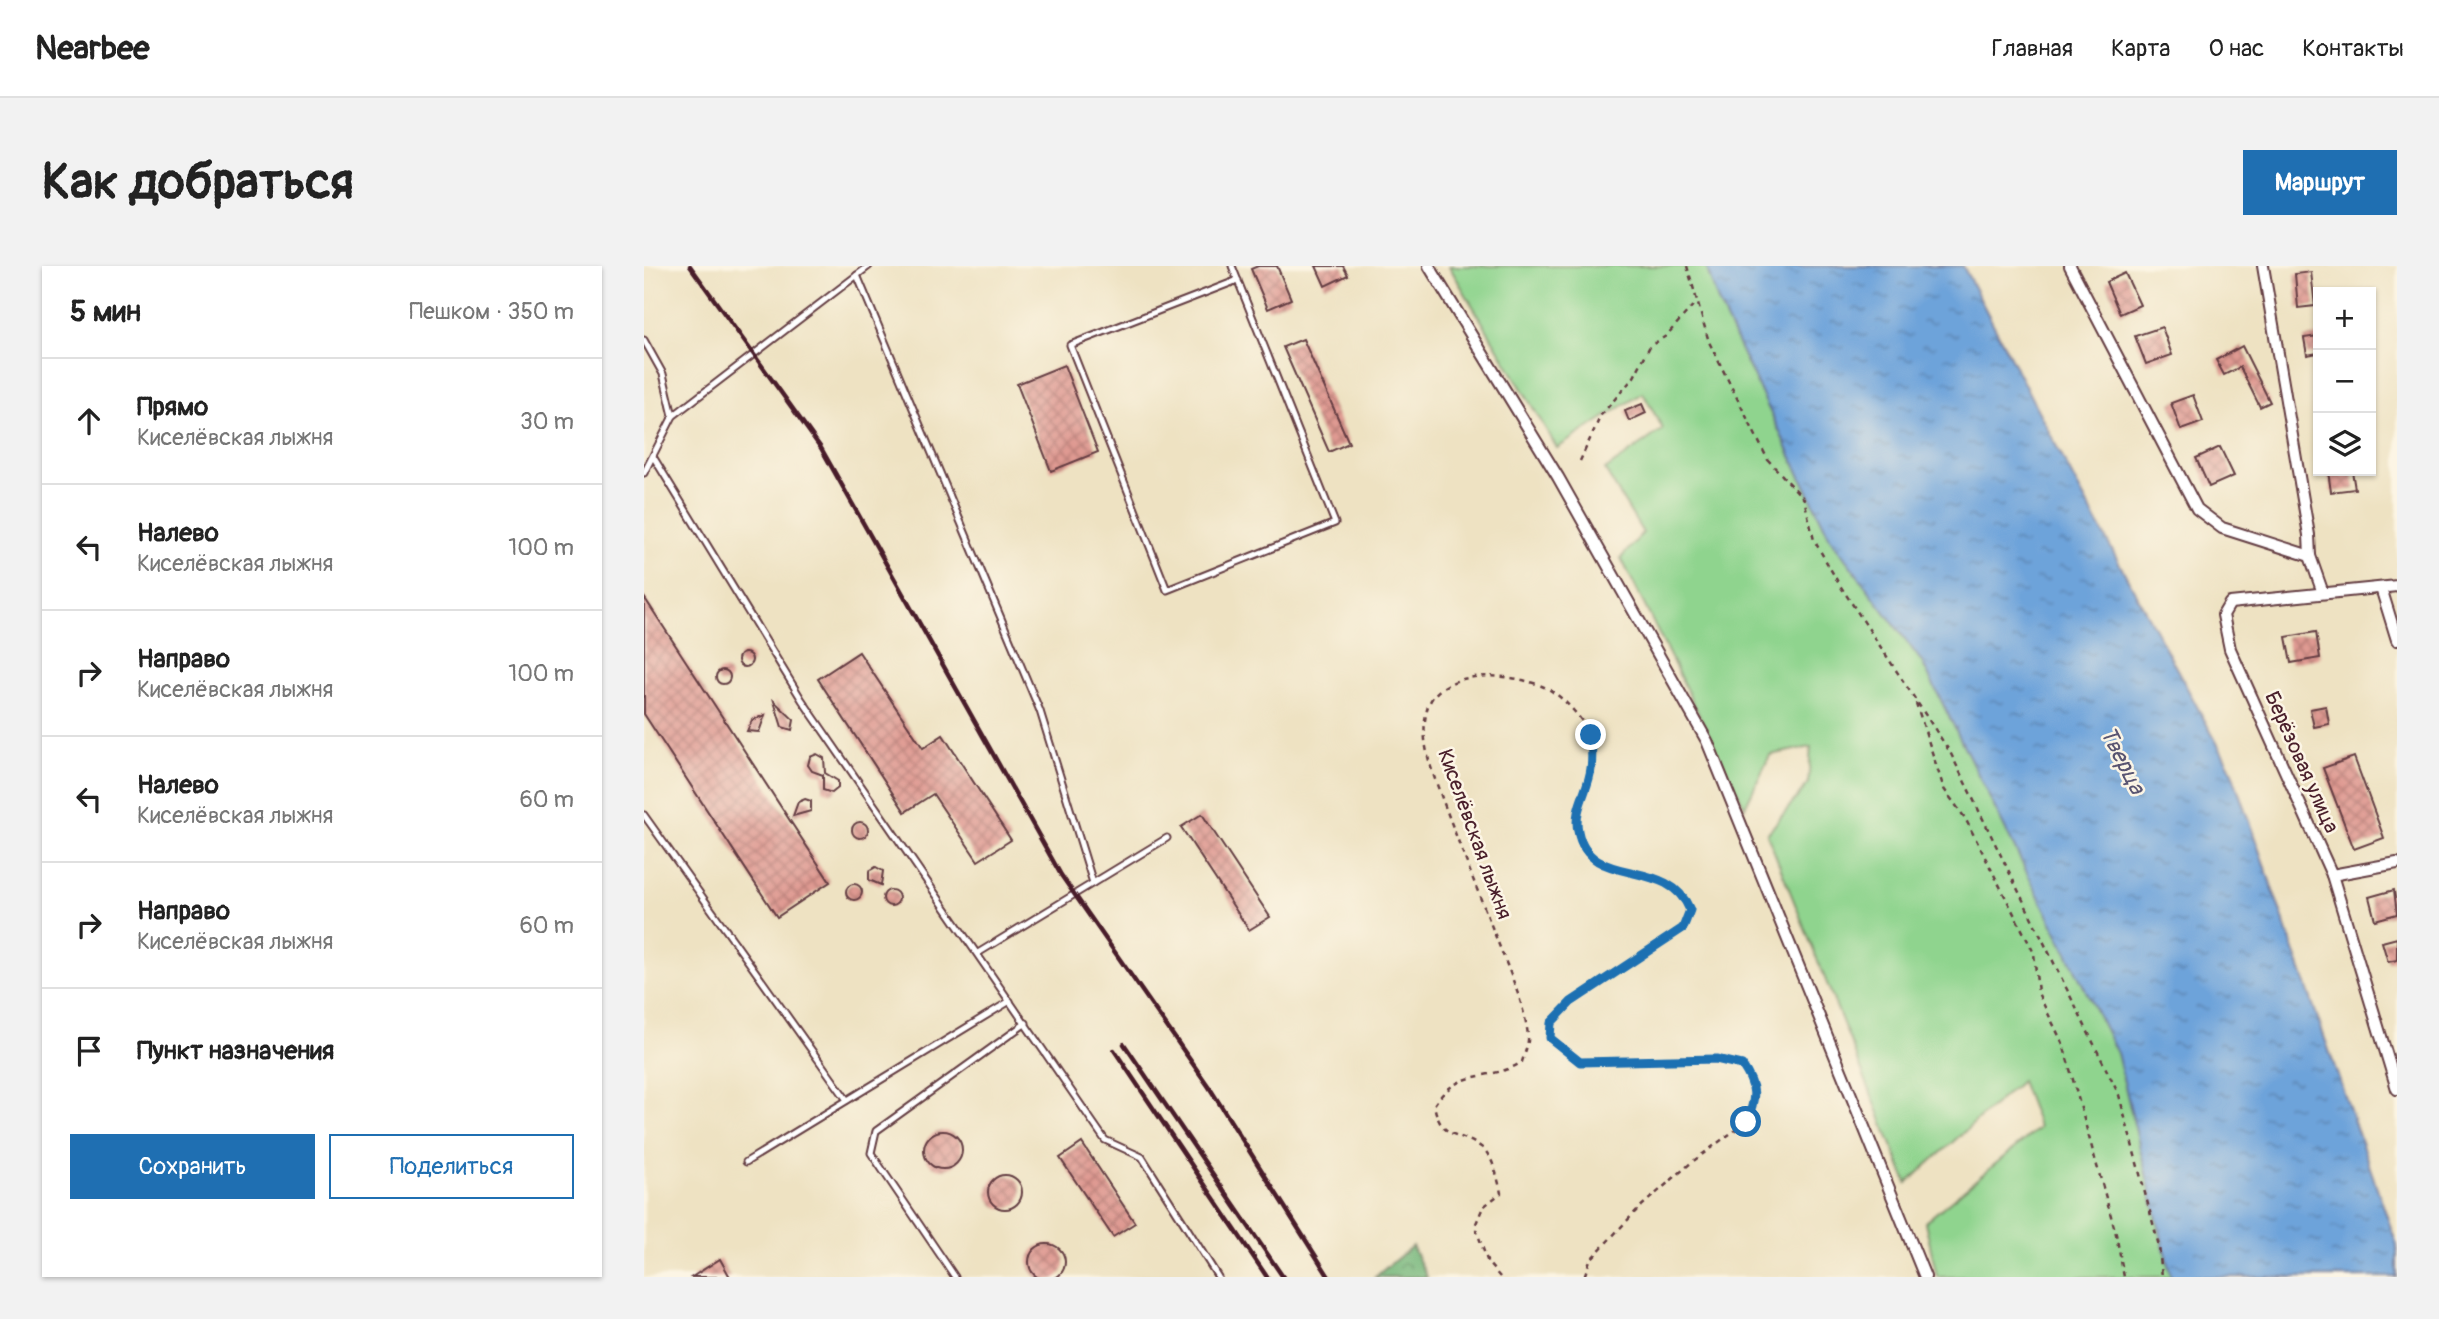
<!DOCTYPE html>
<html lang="ru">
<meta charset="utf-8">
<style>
:root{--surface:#fff;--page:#f2f2f2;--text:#222;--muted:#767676;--line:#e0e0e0;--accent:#1f6fb2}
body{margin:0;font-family:Pangolin,sans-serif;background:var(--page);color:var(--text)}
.controls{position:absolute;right:21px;top:21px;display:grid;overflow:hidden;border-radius:0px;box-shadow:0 2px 5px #0004}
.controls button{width:63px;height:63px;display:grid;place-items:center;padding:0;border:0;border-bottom:2px solid var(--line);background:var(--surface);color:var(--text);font:35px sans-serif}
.stop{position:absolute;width:21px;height:21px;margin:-16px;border:5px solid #1f6fb2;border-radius:50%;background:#fff}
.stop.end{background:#1f6fb2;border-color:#fff;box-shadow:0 2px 7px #0008}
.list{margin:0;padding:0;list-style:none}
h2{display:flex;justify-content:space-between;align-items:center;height:91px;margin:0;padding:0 28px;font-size:30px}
h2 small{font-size:23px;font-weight:400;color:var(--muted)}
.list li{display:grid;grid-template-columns:46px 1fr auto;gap:21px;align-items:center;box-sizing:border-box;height:126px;padding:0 28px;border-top:2px solid var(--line)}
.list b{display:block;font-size:26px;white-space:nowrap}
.list p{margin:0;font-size:23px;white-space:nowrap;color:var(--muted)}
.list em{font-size:23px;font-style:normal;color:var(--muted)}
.actions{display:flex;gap:14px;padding:21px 28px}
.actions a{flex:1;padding:16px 0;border:2px solid var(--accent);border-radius:0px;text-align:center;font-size:24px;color:var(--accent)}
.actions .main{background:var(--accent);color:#fff}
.icon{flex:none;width:38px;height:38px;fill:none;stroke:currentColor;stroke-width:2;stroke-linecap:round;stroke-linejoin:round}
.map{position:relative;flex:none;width:1753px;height:1011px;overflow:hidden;border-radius:0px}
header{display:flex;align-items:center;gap:42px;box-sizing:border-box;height:98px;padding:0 35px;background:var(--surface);border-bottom:2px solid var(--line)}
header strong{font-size:33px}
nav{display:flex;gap:38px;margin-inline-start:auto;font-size:24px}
.intro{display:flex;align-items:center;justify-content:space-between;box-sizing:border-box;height:168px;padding:0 42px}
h1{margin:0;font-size:49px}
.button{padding:18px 32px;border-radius:0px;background:var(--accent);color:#fff;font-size:24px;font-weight:700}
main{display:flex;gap:42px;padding:0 42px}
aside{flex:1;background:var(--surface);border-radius:0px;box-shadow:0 2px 5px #0004}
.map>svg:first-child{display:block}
</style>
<header>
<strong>Nearbee</strong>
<nav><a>Главная</a><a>Карта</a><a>О нас</a><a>Контакты</a></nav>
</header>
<div class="intro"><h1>Как добраться</h1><a class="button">Маршрут</a></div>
<main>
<aside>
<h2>5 мин<small>Пешком · 350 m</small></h2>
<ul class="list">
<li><svg class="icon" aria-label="ahead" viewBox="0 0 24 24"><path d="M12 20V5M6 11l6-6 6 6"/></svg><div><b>Прямо</b><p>Киселёвская лыжня</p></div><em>30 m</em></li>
<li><svg class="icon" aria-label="left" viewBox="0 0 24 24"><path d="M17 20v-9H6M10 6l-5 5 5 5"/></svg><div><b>Налево</b><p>Киселёвская лыжня</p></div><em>100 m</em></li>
<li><svg class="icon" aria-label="right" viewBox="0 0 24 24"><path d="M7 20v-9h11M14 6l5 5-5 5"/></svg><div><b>Направо</b><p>Киселёвская лыжня</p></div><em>100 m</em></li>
<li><svg class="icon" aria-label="left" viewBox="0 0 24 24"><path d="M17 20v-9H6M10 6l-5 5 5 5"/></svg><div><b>Налево</b><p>Киселёвская лыжня</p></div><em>60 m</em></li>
<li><svg class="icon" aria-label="right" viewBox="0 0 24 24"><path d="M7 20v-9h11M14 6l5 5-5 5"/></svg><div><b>Направо</b><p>Киселёвская лыжня</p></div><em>60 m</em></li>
<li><svg class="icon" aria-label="arrive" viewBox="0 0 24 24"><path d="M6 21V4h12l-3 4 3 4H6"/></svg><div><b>Пункт назначения</b></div></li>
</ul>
<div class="actions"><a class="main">Сохранить</a><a>Поделиться</a></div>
</aside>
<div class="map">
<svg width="1753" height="1011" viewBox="0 0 1753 1011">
<defs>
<pattern id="forest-crowns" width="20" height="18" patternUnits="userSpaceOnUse" patternTransform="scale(1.75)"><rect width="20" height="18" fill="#73b679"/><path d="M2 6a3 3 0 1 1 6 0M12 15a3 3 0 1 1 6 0" fill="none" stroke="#609363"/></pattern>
<pattern id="water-ripples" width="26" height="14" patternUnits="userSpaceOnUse" patternTransform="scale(1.75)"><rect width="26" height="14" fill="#6da3da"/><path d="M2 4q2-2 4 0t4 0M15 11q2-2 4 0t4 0" fill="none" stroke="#5c84b1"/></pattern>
<pattern id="building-cross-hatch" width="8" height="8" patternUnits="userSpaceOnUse" patternTransform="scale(1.75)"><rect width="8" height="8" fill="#df9a92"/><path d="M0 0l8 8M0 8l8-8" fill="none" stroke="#b77d77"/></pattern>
</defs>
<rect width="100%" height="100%" fill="#fcf5e5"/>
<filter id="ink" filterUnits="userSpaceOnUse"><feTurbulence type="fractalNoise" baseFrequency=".0143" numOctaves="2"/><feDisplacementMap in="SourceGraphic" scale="14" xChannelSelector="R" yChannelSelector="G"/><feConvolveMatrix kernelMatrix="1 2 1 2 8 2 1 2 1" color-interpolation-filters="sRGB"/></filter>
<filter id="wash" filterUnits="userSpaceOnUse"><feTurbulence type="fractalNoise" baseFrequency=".00686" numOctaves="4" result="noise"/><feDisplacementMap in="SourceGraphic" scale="28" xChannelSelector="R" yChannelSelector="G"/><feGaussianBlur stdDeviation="1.57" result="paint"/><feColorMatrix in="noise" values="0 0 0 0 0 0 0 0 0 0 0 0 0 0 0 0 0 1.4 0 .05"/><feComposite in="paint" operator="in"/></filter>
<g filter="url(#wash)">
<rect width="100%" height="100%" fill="#eee2c2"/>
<polygon fill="#8fd48e" stroke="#6c7a5c" stroke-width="2" points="805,0 1062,0 1075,38 1186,272 1278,396 1473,787 1527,1011 1293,1011 1281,956 1395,862 1377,815 1263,917 1123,568 1164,518 1167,481 1126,489 1101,541 977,292 999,267 961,204 1019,163 999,127 913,182"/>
<polygon fill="url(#forest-crowns)" stroke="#5e6a52" stroke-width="2" points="768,980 783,1011 731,1011"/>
<polygon fill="url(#water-ripples)" stroke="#5c6182" stroke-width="2" points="1062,0 1319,0 1429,212 1586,501 1753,979 1753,1011 1527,1011 1473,787 1278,396 1186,272 1075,38"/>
<g id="blocks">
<g fill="url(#building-cross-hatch)">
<polygon points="614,0 633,0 647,33 624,43 607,3"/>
<polygon points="672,0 699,0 704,9 681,20"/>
<polygon points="1667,6 1671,40 1654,42 1651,8"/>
<polygon points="1481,7 1496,39 1476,48 1462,16"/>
<polygon points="1518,61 1528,89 1502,98 1491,70"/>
<polygon points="1674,70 1674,87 1663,89 1660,72"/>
<polygon points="659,73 705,177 685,186 639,81"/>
<polygon points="1598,80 1626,136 1616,141 1596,101 1580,109 1572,94"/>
<polygon points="420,99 454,186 407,205 373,118"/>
<polygon points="1549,129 1559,156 1537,164 1527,137"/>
<polygon points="998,138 1002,147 985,155 981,145"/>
<polygon points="1576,181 1590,210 1565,221 1552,192"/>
<polygon points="1684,205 1708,205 1711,223 1687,226"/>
<polygon points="0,331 186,616 133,651 0,448"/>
<polygon points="1672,366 1676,392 1647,397 1642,371"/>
<polygon points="215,386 279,482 299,469 367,574 334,595 289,528 261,546 174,413"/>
<circle cx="101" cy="394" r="7"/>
<circle cx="79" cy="411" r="7"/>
<polygon points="130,435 150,454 148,464 138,461"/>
<polygon points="1682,440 1685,458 1670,461 1666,443"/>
<polygon points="121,449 115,466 103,465 108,454"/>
<polygon points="173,488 180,492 181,507 194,515 194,522 188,527 179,524 179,509 168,505 164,499 166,491"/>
<polygon points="1710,491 1740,572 1710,583 1679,502"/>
<polygon points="161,533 167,535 167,545 149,550 154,536"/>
<polygon points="558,548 626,651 605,664 537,561"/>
<circle cx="216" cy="564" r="8"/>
<polygon points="232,601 239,605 237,619 225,614 225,605"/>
<circle cx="210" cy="626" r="8"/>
<circle cx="247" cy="632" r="8"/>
<polygon points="1750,624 1753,648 1731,654 1725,631"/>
<polygon points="1753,672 1753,694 1744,696 1738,676"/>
<circle cx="299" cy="884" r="19"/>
<polygon points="438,877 491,957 469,971 416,892"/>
<circle cx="361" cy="926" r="17"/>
<circle cx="403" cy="996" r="18"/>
<polygon points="76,993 86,1011 48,1011"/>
</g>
</g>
</g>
<g filter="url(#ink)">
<use href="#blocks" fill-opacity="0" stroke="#633c42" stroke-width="2"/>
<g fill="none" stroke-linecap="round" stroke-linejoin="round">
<g stroke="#633c42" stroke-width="9">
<g id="lane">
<polyline points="588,0 691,257 523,324 426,79 594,14"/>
<polyline points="213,9 396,445 449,617"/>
<polyline points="0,74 19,108 29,150"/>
<polyline points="10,192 158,434 461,874 498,891 574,1011"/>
<polyline points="0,207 29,150 225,0"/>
<polyline points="0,549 203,834"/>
<polyline points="334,687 523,572"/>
<polyline points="102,896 366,735"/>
<polyline points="311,1011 227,887 232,865 382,757"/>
</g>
</g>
<g stroke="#633c42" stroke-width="14">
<g id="street">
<polyline points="785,0 914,211 1063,475 1281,1011"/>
<polyline points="1426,0 1553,243 1578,262 1666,290"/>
<polyline points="1619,0 1665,269 1666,290 1679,327"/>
<polyline points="1753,320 1586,337 1579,349 1586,383 1688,609 1753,597"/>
<polyline points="1737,322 1753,374"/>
<polyline points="1688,609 1753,823"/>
</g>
</g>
<g stroke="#633c42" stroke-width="2.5" stroke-dasharray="5 5" stroke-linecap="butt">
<polyline points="1043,0 1065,76 1124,194 1160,233 1170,274 1195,318 1306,486 1475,829 1515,980 1518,1011"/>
<polyline points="936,195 957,149 990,111 1006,80 1022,70 1052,36"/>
<polyline points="1272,437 1300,523 1321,552 1390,687 1394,727 1419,778 1472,968 1480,1011"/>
<path d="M856 1011 844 997 831 960 839 941 857 927C854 913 849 889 837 881 812 864 797 874 790 839 816 800 845 817 878 796 880 788 885 778 884 770 881 740 866 707 855 679 836 631 817 583 799 535 789 507 776 479 782 448 790 400 867 406 900 421 918 429 935 449 945 466 964 500 914 549 940 584 967 620 1026 594 1046 644L1039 662 927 736 907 756 906 772 936 796 1072 793 1098 799 1110 817 1112 835 1102 856 1048 896 994 943 946 994 940 1011"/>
</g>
<use href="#lane" stroke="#fff" stroke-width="5"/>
<use href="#street" stroke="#fff" stroke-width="10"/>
<g stroke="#4a1f2b" stroke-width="4.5">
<polyline points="46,0 177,182 417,609 565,821 685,1011"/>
<polyline points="480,778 639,1011"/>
<polyline points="470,784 623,1011"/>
</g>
</g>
</g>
<g fill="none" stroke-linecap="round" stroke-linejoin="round" filter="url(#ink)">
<path stroke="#1f6fb2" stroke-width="9" d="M947 469C947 479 949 491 947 502 945 524 929 542 934 565 945 624 1024 589 1046 644L1039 662 927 736 907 757 906 772 936 796 1072 793 1098 799C1113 821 1113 832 1102 856"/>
</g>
<g text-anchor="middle" stroke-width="5" stroke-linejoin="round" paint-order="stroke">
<g font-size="21" fill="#4a1f2b" stroke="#fcf5e5">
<text transform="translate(1658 496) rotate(66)" y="7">Берёзовая улица</text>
<text transform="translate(831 568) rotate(70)" y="7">Киселёвская лыжня</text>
</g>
<g font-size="23" font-style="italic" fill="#585471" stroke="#fcf5e5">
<text transform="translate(1479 494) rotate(63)" y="8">Тверца</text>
</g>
</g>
</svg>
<div class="controls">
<button>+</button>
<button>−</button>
<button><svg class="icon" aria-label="layers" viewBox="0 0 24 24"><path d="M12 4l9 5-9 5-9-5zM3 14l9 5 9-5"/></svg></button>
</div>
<div class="stop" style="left:1102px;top:856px"></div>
<div class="stop end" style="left:947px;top:469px"></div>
</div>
</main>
